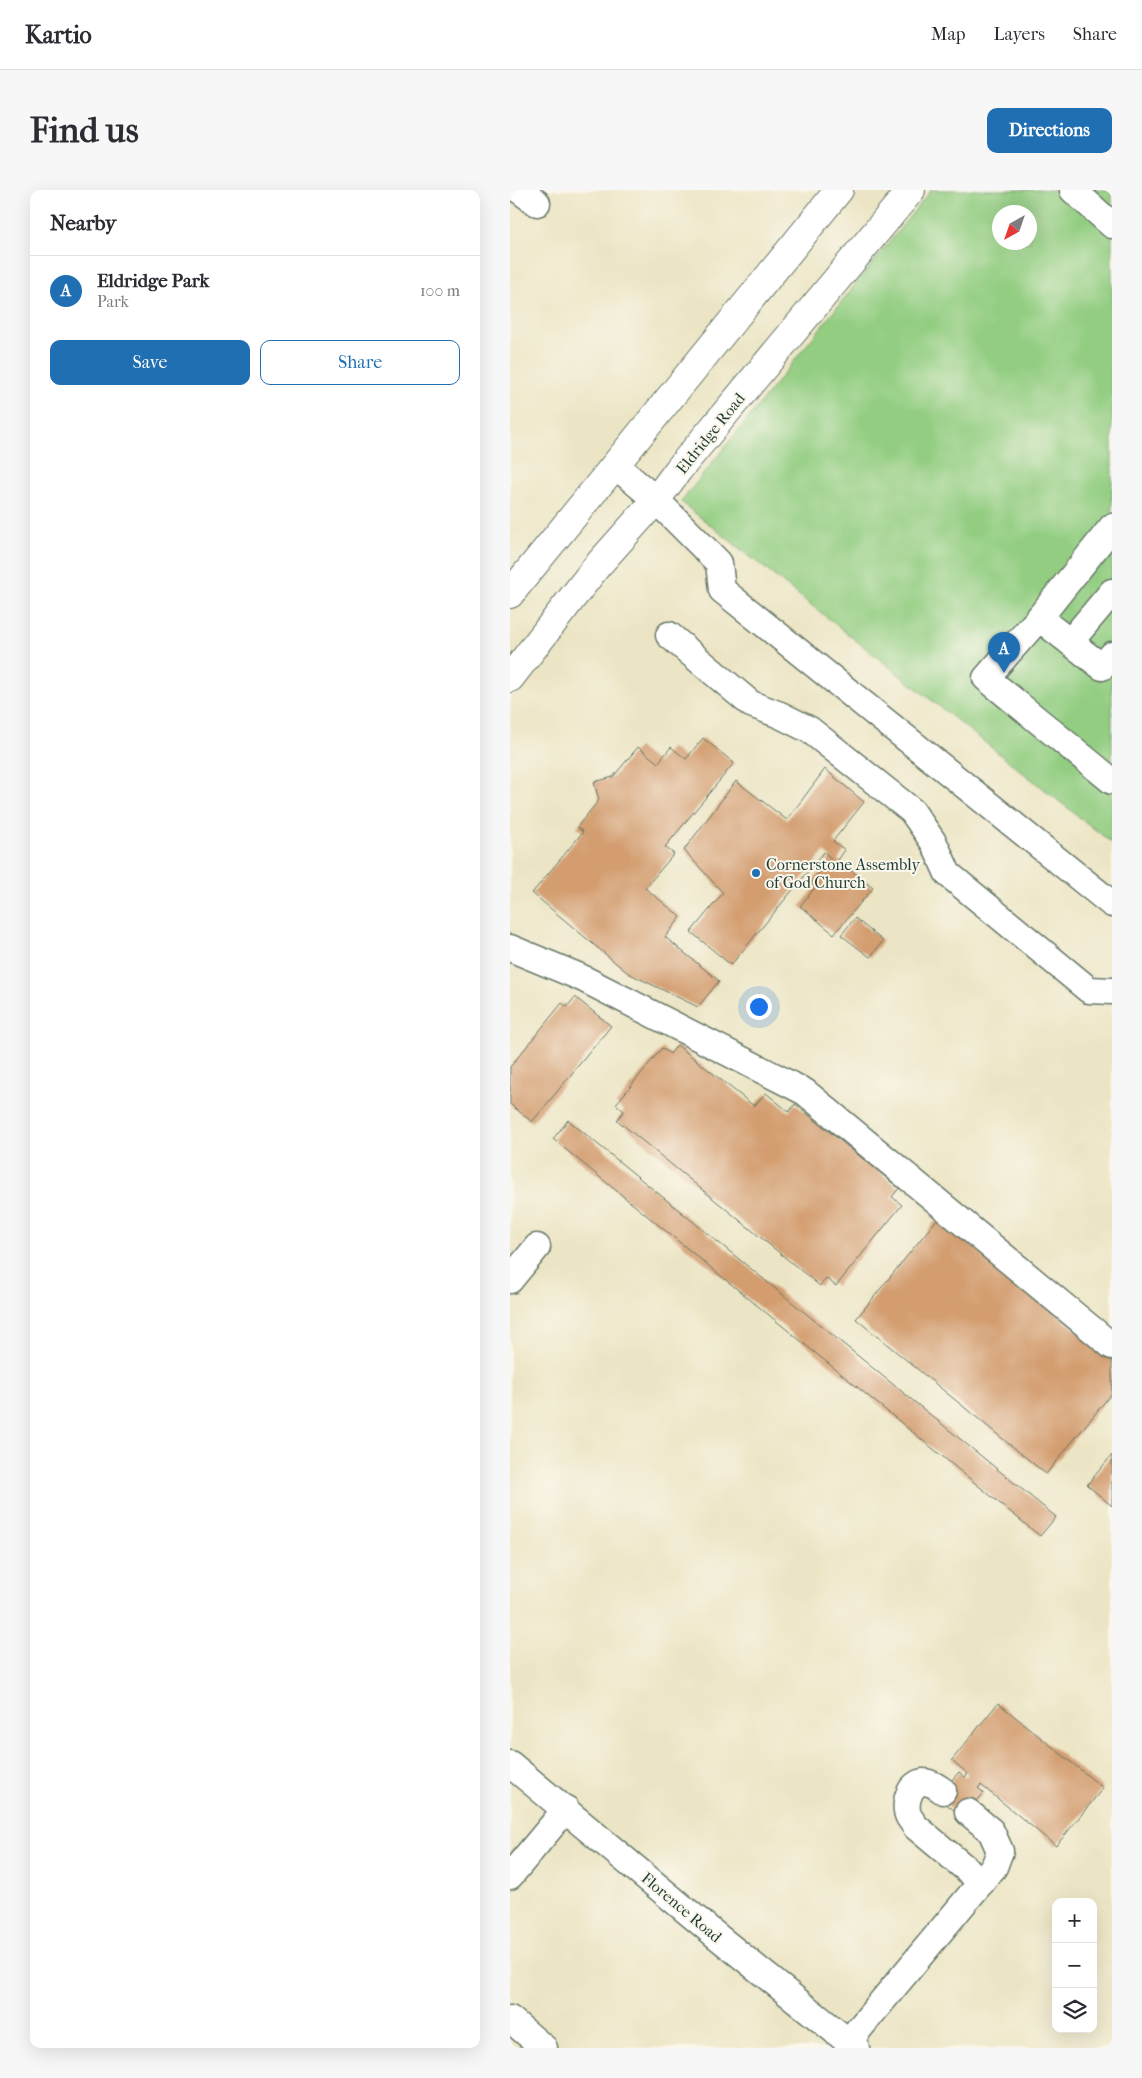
<!DOCTYPE html>
<meta charset="utf-8">
<style>
:root{--surface:#fff;--page:#f7f7f7;--text:#2b2b33;--muted:#7c7c81;--line:#e1e1e2;--accent:#1f6fb2}
body{margin:0;font-family:"IM FELL French Canon",serif;background:var(--page);color:var(--text)}
.controls{position:absolute;right:15px;bottom:15px;display:grid;overflow:hidden;border-radius:10px;box-shadow:0 5px 20px #0002}
.controls button{width:45px;height:45px;display:grid;place-items:center;padding:0;border:0;border-bottom:1px solid var(--line);background:var(--surface);color:var(--text);font:25px sans-serif}
.compass{position:absolute;left:482px;top:15px;width:45px;height:45px;border-radius:50%;background:var(--surface);box-shadow:0 5px 20px #0002;rotate:220deg}
.you{position:absolute;left:248px;top:816px;width:18px;height:18px;margin:-12px;border:4px solid #fff;border-radius:50%;background:#1a73e8;box-shadow:0 0 0 8px #1a73e833}
.badge{display:grid;place-items:center;width:32px;height:32px;border-radius:50%;background:var(--accent);color:#fff;font-size:16px;font-weight:700}
.pin{position:absolute;translate:-50% -41px;filter:drop-shadow(0 1px 2px #0008)}
.pin::after{content:'';position:absolute;top:26px;width:18px;height:15px;background:inherit;clip-path:polygon(0 0,100% 0,50% 100%)}
.list{margin:0;padding:0;list-style:none}
h2{display:flex;justify-content:space-between;align-items:center;height:65px;margin:0;padding:0 20px;font-size:21px}
h2 small{font-size:16px;font-weight:400;color:var(--muted)}
.list li{display:grid;grid-template-columns:32px 1fr auto;gap:15px;align-items:center;box-sizing:border-box;height:70px;padding:0 20px;border-top:1px solid var(--line)}
.list b{display:block;font-size:19px;white-space:nowrap}
.list p{margin:0;font-size:16px;white-space:nowrap;color:var(--muted)}
.list em{font-size:16px;font-style:normal;color:var(--muted)}
.actions{display:flex;gap:10px;padding:15px 20px}
.actions a{flex:1;padding:11px 0;border:1px solid var(--accent);border-radius:10px;text-align:center;font-size:18px;color:var(--accent)}
.actions .main{background:var(--accent);color:#fff}
.icon{flex:none;width:28px;height:28px;fill:none;stroke:currentColor;stroke-width:2;stroke-linecap:round;stroke-linejoin:round}
.map{position:relative;flex:none;width:602px;height:1858px;overflow:hidden;border-radius:10px}
header{display:flex;align-items:center;gap:30px;box-sizing:border-box;height:70px;padding:0 25px;background:var(--surface);border-bottom:1px solid var(--line)}
header strong{font-size:24px}
nav{display:flex;gap:28px;margin-inline-start:auto;font-size:18px}
.intro{display:flex;align-items:center;justify-content:space-between;box-sizing:border-box;height:120px;padding:0 30px}
h1{margin:0;font-size:35px}
.button{padding:12px 22px;border-radius:10px;background:var(--accent);color:#fff;font-size:18px;font-weight:700}
main{display:flex;gap:30px;padding:0 30px}
aside{flex:1;background:var(--surface);border-radius:10px;box-shadow:0 5px 20px #0002}
.map>svg:first-child{display:block}
</style>
<header>
<strong>Kartio</strong>
<nav><a>Map</a><a>Layers</a><a>Share</a></nav>
</header>
<div class="intro"><h1>Find us</h1><a class="button">Directions</a></div>
<main>
<aside>
<h2>Nearby<small></small></h2>
<ul class="list">
<li><span class="badge">A</span><div><b>Eldridge Park</b><p>Park</p></div><em>100 m</em></li>
</ul>
<div class="actions"><a class="main">Save</a><a>Share</a></div>
</aside>
<div class="map">
<svg width="602" height="1858" viewBox="0 0 602 1858">
<rect width="100%" height="100%" fill="#fbf7ec"/>
<filter id="ink" filterUnits="userSpaceOnUse"><feTurbulence type="fractalNoise" baseFrequency=".02" numOctaves="2"/><feDisplacementMap in="SourceGraphic" scale="10" xChannelSelector="R" yChannelSelector="G"/><feConvolveMatrix kernelMatrix="1 2 1 2 8 2 1 2 1" color-interpolation-filters="sRGB"/></filter>
<filter id="wash" filterUnits="userSpaceOnUse"><feTurbulence type="fractalNoise" baseFrequency=".0096" numOctaves="4" result="noise"/><feDisplacementMap in="SourceGraphic" scale="20" xChannelSelector="R" yChannelSelector="G"/><feGaussianBlur stdDeviation="1.12" result="paint"/><feColorMatrix in="noise" values="0 0 0 0 0 0 0 0 0 0 0 0 0 0 0 0 0 1.4 0 .05"/><feComposite in="paint" operator="in"/></filter>
<g filter="url(#wash)">
<rect width="100%" height="100%" fill="#ece5c5"/>
<path fill="#92cd81" stroke="#58855a" fill-rule="evenodd" d="M421 0H602V653L171 312ZM490 22H520V52H490Z"/>
<g id="blocks">
<g fill="#d39d70">
<polygon points="193,548 224,573 155,657 164,664 135,698 171,727 155,747 209,791 188,817 118,783 22,703 73,642 67,637 89,610 84,592 103,587 128,557 148,573 161,557 176,569"/>
<polygon points="315,579 354,612 323,651 335,660 328,670 363,698 324,744 290,716 304,699 299,695 321,668 314,662 221,775 181,742 213,703 174,660 226,591 277,630"/>
<polygon points="345,728 373,751 360,767 331,745"/>
<polygon points="65,807 101,836 22,932 0,914 0,877 52,813 57,817"/>
<polygon points="167,855 244,916 256,903 279,922 285,914 389,998 382,1007 392,1015 326,1096 316,1088 310,1096 107,930 114,921 106,914 152,858 160,864"/>
<polygon points="58,930 546,1327 530,1346 43,949"/>
<polygon points="428,1028 602,1169 602,1203 536,1284 346,1129"/>
<polygon points="602,1265 602,1316 577,1295"/>
<polygon points="488,1513 593,1598 546,1656 471,1595 468,1598 474,1603 453,1627 427,1607 449,1582 455,1587 458,1584 442,1570"/>
</g>
</g>
</g>
<g filter="url(#ink)">
<use href="#blocks" fill-opacity="0" stroke="#677867" stroke-width="1"/>
<g fill="none" stroke-linecap="round" stroke-linejoin="round">
<g stroke="#677867" stroke-width="29">
<g id="minor">
<polyline points="9,0 27,13"/>
<polyline points="563,0 602,35"/>
<polyline points="105,275 146,310 209,373 212,400 602,714"/>
<polyline points="602,337 529,428 476,488 602,591"/>
<polyline points="529,428 592,477 602,465"/>
<polyline points="159,445 241,514 270,525 300,540 402,621 424,653 438,684 579,800 602,801"/>
<polyline points="560,452 602,402"/>
<polyline points="0,758 70,787 295,902 602,1156"/>
<polyline points="0,1090 27,1057"/>
<polyline points="0,1574 208,1747 346,1858"/>
<path d="M433 1601C429 1598 423 1594 419 1593 401 1587 392 1614 399 1627 401 1630 404 1634 406 1637L472 1692"/>
<polyline points="0,1686 56,1619"/>
<polyline points="0,1829 34,1858"/>
<polyline points="338,1852 484,1677 490,1661 481,1641 458,1622"/>
</g>
</g>
<g stroke="#677867" stroke-width="30">
<g id="major">
<polyline points="0,404 329,0"/>
<polyline points="0,488 87,376 146,310 169,279 401,0"/>
</g>
</g>
<use href="#minor" stroke="#fff" stroke-width="26"/>
<use href="#major" stroke="#fff" stroke-width="28"/>
</g>
</g>
<circle fill="#1f6fb2" stroke="#fbf7ec" stroke-width="2" cx="246" cy="683" r="5"/>
<g text-anchor="middle" stroke-width="4" stroke-linejoin="round" paint-order="stroke">
<g font-size="16" fill="#1f3d34" stroke="#fbf7ec">
<text transform="translate(200 243) rotate(-51)" y="6">Eldridge Road</text>
<text transform="translate(172 1717) rotate(40)" y="6">Florence Road</text>
</g>
<g font-size="16" fill="#1f3d34" stroke="#fbf7ec" text-anchor="start">
<text x="256" y="680">Cornerstone Assembly<tspan x="256" dy="18">of God Church</tspan></text>
</g>
</g>
</svg>
<div class="controls">
<button>+</button>
<button>−</button>
<button><svg class="icon" aria-label="layers" viewBox="0 0 24 24"><path d="M12 4l9 5-9 5-9-5zM3 14l9 5 9-5"/></svg></button>
</div>
<svg class="compass" viewBox="-18 -18 36 36"><path d="M0-13l5 13h-10z" fill="#e53935"/><path d="M0 13l5-13h-10z" fill="#7c7c81"/></svg>
<div class="you"></div>
<div class="pin badge" style="left:494px;top:483px">A</div>
</div>
</main>
